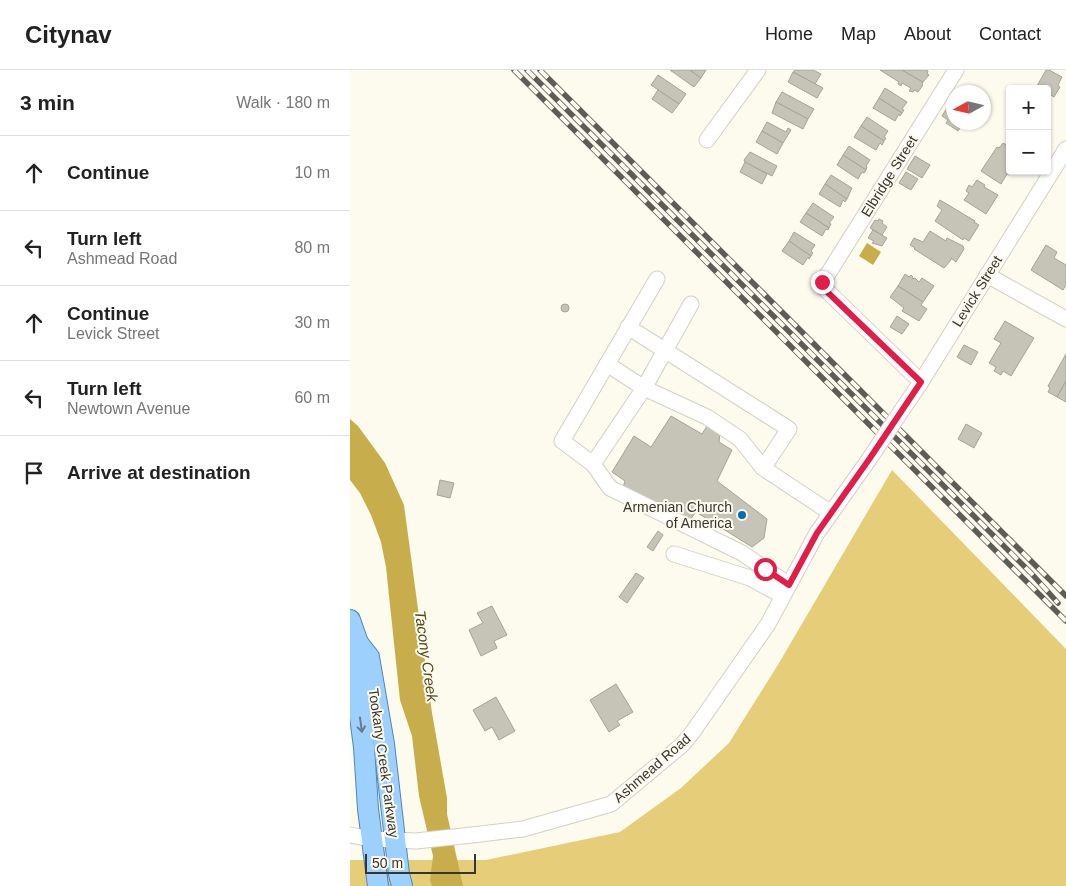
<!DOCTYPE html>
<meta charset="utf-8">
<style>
:root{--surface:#fff;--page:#f2f2f2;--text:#222;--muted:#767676;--line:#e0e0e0}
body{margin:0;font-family:Helvetica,sans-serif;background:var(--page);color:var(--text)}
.controls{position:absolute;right:15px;top:15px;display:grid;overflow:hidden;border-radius:5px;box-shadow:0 1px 4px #0004}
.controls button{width:45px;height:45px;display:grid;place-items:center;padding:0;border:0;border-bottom:1px solid var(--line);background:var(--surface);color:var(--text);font:25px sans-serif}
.compass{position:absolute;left:596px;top:15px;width:45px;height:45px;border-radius:50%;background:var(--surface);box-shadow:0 1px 4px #0004;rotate:262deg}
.scale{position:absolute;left:15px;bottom:12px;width:111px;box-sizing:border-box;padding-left:5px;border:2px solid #363530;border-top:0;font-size:14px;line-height:18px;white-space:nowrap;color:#363530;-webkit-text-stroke:4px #fdfaee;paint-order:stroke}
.stop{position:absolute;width:15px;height:15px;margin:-11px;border:4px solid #e11d48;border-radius:50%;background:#fff}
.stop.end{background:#e11d48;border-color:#fff;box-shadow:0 1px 5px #0008}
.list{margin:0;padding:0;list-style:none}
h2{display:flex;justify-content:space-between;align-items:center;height:65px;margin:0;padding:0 20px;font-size:21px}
h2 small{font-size:16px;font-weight:400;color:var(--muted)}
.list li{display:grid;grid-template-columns:32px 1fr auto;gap:15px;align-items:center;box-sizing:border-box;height:75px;padding:0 20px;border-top:1px solid var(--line)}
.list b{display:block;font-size:19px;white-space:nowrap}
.list p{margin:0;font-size:16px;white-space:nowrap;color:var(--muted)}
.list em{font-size:16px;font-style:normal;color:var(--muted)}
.icon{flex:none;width:28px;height:28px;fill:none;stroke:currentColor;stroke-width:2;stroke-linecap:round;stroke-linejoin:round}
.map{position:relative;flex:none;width:716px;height:816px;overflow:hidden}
header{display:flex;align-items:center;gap:30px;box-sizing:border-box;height:70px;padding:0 25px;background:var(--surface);border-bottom:1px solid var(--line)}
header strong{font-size:24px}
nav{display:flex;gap:28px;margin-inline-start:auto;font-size:18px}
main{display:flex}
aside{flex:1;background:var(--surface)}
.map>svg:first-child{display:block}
</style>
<header>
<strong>Citynav</strong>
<nav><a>Home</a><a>Map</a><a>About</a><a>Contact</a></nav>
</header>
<main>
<aside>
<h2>3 min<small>Walk · 180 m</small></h2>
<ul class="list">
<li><svg class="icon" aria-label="ahead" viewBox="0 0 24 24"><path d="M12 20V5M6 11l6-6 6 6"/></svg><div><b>Continue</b></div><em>10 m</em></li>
<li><svg class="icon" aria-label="left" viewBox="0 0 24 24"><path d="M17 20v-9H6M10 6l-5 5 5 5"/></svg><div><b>Turn left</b><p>Ashmead Road</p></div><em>80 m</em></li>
<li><svg class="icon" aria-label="ahead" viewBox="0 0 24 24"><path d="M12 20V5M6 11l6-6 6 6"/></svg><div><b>Continue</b><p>Levick Street</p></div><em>30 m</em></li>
<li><svg class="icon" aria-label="left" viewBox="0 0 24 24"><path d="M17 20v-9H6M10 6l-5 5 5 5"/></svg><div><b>Turn left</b><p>Newtown Avenue</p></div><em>60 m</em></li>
<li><svg class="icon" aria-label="arrive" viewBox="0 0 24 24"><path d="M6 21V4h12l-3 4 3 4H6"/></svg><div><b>Arrive at destination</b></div></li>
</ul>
</aside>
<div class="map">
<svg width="716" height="816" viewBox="0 0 716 816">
<rect width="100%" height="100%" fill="#fdfaee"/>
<polygon fill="#e5cd79" points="542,400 716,579 716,816 0,816 0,790 136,790 270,762 331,718 379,673 429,593"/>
<g fill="#c8ad4c">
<polygon points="517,173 531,182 523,195 509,186"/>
<polygon points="0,349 8,356 35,393 54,435 82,643 97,728 97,744 113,816 82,816 80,810 83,786 69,726 62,666 50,630 36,497 31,472 21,445 10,423 0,410"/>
</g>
<g fill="#c6c3b7" stroke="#a6a398">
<polygon points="320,0 340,0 351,8 344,17"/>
<polygon points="340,0 356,0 351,8"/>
<polygon points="445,0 463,0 471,4 465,14 443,2"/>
<polygon points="530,0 552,0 573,12 572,14 573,15 568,22 564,20 563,22 559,21 561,18 552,13 551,16 548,14 549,12"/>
<polygon points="552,0 576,0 578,1 577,4 579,5 573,12"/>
<polygon points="696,0 699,0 712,7 708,15 710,17 704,27 697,23 697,19 691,19 687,16"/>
<polygon points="443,2 473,18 467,28 438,12"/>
<polygon points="308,5 336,24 329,34 301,15"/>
<polygon points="535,18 557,32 552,39 554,40 552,43 529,28"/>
<polygon points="308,20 329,34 322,43 302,29"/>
<polygon points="432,22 464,39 458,49 426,32"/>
<polygon points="529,28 552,43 550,46 549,44 545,51 523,38"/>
<polygon points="602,30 604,52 614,52 608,61 596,53 598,50 592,46"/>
<polygon points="426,32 458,49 453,59 422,43"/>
<polygon points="517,47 538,61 534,67 536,68 534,71 511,56"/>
<polygon points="417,52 436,62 438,58 441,60 433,73 412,61"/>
<polygon points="511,56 534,71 532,75 530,73 526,80 504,67"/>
<polygon points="412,61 433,73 427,84 406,72"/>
<polygon points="653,73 660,77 660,101 662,101 660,105 657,104 651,114 631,101 647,77 649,78"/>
<polygon points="499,76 520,90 516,96 517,97 516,100 493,85"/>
<polygon points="400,82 427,96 422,106 395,92 394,90"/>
<polygon points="493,85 516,100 514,103 512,102 508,109 487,95"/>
<polygon points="565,86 580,95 572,108 557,99"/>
<polygon points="395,92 417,104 412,114 390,102"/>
<polygon points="556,102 568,109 561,120 549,113"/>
<polygon points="481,105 502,118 497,129 475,114"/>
<polygon points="627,110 635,115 634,117 648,125 636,144 614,130 619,123 616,121 619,115 622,117"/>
<polygon points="475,114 497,129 495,132 493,130 490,137 469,124"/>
<polygon points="590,130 625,151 624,152 629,155 619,171 614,168 613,170 585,151 592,140 587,136"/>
<polygon points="463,133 484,147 479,153 481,154 479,158 456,143"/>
<polygon points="456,143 479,158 478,160 476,159 472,166 450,152"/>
<polygon points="529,149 533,151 532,153 537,157 532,165 520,158 525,150 528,151"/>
<polygon points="523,160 537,168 532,176 522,173 524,171 518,168"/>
<polygon points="580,161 596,171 597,168 613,176 614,179 606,192 601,188 601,190 594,198 564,179 565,178 560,175 564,168 573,172"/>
<polygon points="444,162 465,175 461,181 463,183 461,186 439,171"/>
<polygon points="439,171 461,186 459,189 458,187 453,195 432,181"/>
<polygon points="696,175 707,182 704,188 716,195 716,215 713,220 681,200"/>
<polygon points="555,204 559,207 561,205 563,207 562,209 565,208 569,212 572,208 584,216 573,232 548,216"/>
<polygon points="548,216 573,232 571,235 577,239 569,251 552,241 554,238 540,227"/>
<circle cx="215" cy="238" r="4"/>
<polygon points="547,246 559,254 552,264 540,257"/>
<polygon points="655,251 684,268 661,306 653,301 651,305 644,301 646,297 639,293 651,273 644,269"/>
<polygon points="614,275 628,282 621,295 607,287"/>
<polygon points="716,284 716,311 707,327 698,322 700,318 698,316"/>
<polygon points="716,311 716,332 707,327"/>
<polygon points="321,346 352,364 357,356 370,363 369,372 382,380 367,411 417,449 414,468 402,477 346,442 339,451 314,435 307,439 272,421 275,411 262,402 284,366 301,377"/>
<polygon points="616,354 632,363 624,378 608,369"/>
<polygon points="90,410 104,413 100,428 87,425"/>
<polygon points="308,461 313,465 303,481 297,477"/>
<polygon points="286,503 294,508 277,533 269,527"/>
<polygon points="142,536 157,565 144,571 147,578 131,586 119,560 133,553 127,543"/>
<polygon points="266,614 283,642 267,651 270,655 259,662 240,630"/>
<polygon points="146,627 165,661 149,670 142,657 135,661 123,640"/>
</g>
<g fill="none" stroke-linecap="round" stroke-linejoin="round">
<g stroke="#d3d0c5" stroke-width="17">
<g id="minor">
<polyline points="357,70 408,0"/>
<polyline points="637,205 716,249"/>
<polyline points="307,209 212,371 243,394 294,318 357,347 390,369 413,398 481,443"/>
<polyline points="278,257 439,359 413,398"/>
<polyline points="257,294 294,318 341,234"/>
<polyline points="571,312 471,215 606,0"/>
<polyline points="552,340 571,312 716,79"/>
<polyline points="243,394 260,418 392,483 439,515"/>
<polyline points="324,484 400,508 433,526"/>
<polyline points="0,765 22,769 66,771 122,765 173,759 261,734 332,675 342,663 418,554 467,463 520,388"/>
</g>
</g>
<g stroke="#4f85b5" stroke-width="22">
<g id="major">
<polyline points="0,550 8,573 19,587 34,674 49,804 52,816"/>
<polyline points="8,573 3,594 14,677 18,739 28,816"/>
</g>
</g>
<use href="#minor" stroke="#fff" stroke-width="15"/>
<use href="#major" stroke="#9ed0fd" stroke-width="20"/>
<g stroke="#5e5c56" stroke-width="5.5">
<g id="rail">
<polyline points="164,0 716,551"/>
<polyline points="177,0 681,503 708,533"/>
<polyline points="190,0 716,526"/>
</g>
</g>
<use href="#rail" stroke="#fdfaee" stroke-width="4" stroke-dasharray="11" stroke-linecap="butt"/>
<g stroke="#d3d0c5" stroke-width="17" stroke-linecap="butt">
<polyline id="minor-bridge" points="520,388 552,340"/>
</g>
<use href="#minor-bridge" stroke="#fff" stroke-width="15"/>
</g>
<defs><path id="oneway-shaft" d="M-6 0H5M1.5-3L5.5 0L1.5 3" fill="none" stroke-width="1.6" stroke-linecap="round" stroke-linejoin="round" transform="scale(1.25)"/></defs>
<use stroke="#657b8c" href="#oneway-shaft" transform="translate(11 655) rotate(82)"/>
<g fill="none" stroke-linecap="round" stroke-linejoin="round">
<polyline stroke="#e11d48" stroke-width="6" points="415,499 439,515 467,463 520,388 571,312 470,215 472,212"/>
</g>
<circle fill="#006fba" stroke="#fdfaee" stroke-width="2" cx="392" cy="445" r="5"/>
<g text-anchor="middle" stroke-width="4" stroke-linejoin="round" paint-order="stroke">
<g font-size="14" fill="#363530" stroke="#fdfaee">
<text transform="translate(539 106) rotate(-58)" y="5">Elbridge Street</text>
<text transform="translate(627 221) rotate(-58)" y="5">Levick Street</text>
<text transform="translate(34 693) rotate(82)" y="5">Tookany Creek Parkway</text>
<text transform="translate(302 698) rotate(-41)" y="5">Ashmead Road</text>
</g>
<g font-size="14" fill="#363530" stroke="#fdfaee" text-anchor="end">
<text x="382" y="442">Armenian Church<tspan x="382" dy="16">of America</tspan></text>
</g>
<g font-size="15" font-style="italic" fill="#52471e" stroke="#fdfaee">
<text transform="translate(76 586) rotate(82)" y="5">Tacony Creek</text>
</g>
</g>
</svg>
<div class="controls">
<button>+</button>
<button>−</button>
</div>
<svg class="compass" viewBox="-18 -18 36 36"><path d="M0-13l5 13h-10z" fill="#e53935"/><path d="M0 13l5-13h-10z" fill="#767676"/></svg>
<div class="scale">50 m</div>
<div class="stop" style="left:415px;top:499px"></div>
<div class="stop end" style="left:472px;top:212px"></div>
</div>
</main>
